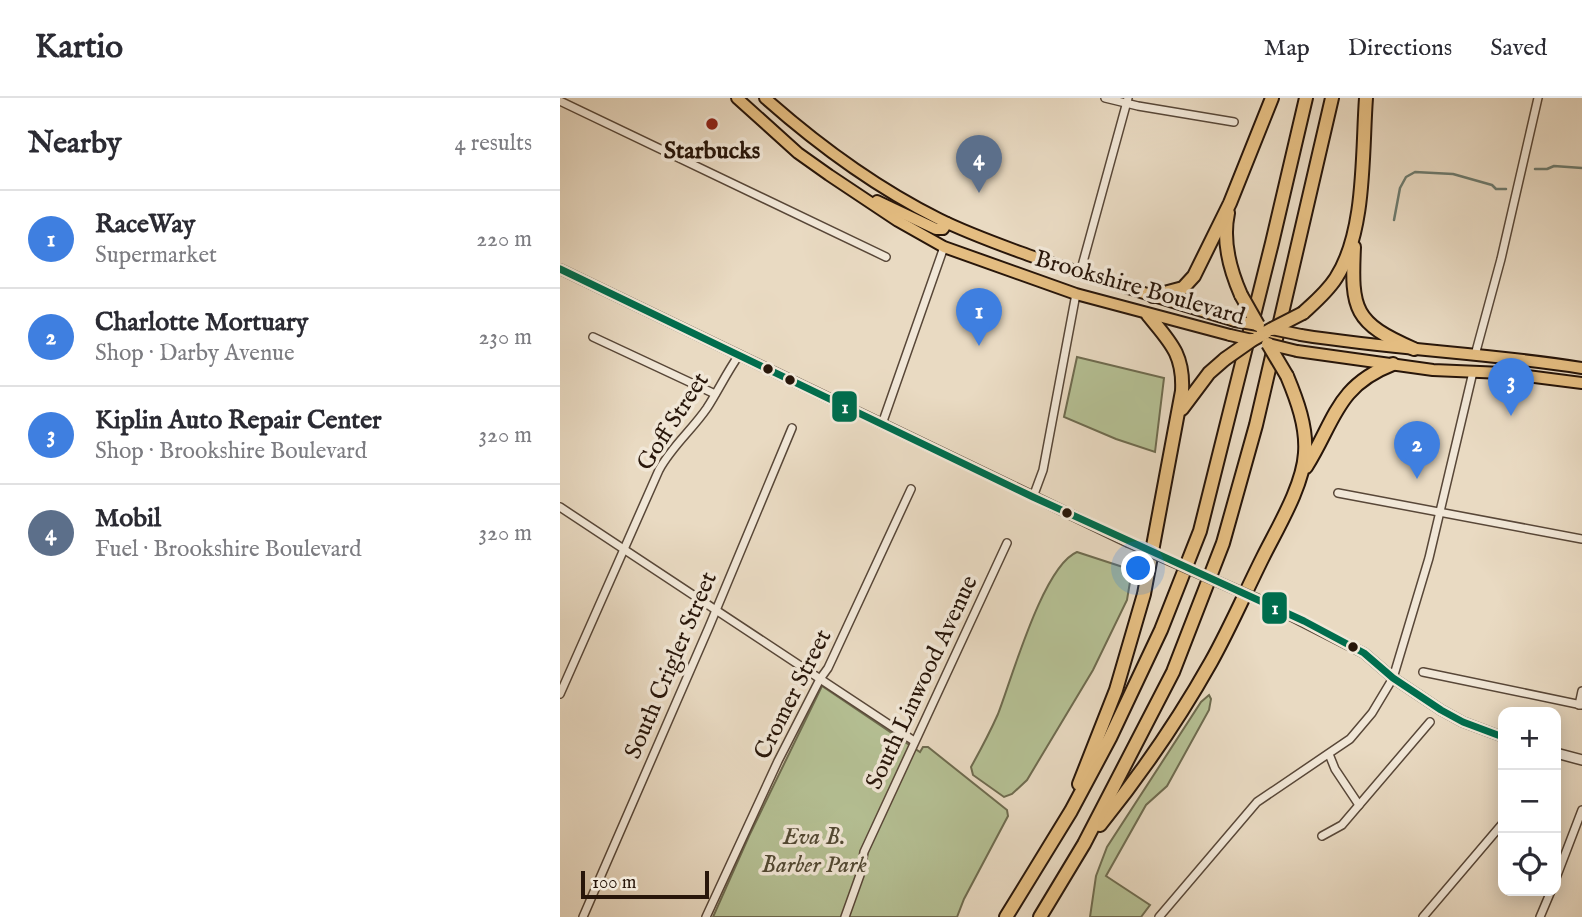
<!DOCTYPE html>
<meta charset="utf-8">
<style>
:root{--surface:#fff;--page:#f2f2f3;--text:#2b2b33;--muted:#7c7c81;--line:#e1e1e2;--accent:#8f2418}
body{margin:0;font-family:"IM FELL English",serif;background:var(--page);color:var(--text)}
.controls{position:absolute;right:21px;bottom:21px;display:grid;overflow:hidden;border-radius:14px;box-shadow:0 4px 18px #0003}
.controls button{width:63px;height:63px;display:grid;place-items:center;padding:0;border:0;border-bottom:2px solid var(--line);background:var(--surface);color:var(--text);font:35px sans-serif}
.scale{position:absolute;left:21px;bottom:18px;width:128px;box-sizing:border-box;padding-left:7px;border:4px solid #28160a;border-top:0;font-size:19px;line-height:24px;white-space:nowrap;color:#28160a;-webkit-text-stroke:5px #f1e7d7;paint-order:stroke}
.you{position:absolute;left:579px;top:471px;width:24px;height:24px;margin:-18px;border:5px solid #fff;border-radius:50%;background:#1a73e8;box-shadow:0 0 0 10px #1a73e833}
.badge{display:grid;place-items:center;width:46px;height:46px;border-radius:50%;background:var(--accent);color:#fff;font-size:23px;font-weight:700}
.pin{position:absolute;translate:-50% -58px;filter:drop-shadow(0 2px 4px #0008)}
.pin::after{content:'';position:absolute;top:37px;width:24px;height:21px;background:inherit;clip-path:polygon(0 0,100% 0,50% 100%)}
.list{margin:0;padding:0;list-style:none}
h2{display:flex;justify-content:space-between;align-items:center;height:91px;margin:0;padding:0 28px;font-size:30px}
h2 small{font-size:23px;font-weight:400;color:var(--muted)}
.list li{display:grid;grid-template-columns:46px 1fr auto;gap:21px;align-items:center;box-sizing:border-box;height:98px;padding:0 28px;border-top:2px solid var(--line)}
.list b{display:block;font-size:26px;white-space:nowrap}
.list p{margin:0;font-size:23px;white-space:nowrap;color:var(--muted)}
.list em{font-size:23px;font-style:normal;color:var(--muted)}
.icon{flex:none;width:38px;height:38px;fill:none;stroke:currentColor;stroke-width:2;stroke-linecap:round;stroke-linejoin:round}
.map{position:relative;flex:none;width:1022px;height:819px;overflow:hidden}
header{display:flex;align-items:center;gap:42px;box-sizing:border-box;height:98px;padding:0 35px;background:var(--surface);border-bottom:2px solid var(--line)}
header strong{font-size:33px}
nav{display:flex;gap:38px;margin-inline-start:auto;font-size:24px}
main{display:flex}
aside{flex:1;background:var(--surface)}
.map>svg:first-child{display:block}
</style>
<header>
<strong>Kartio</strong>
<nav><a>Map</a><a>Directions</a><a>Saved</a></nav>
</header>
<main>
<aside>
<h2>Nearby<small>4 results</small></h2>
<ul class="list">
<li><span class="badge" style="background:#3f7fe0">1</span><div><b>RaceWay</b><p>Supermarket</p></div><em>220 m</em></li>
<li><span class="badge" style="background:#3f7fe0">2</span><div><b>Charlotte Mortuary</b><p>Shop · Darby Avenue</p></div><em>230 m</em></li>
<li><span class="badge" style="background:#3f7fe0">3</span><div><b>Kiplin Auto Repair Center</b><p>Shop · Brookshire Boulevard</p></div><em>320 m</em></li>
<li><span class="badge" style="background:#5c6f8a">4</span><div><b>Mobil</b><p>Fuel · Brookshire Boulevard</p></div><em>320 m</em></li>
</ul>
</aside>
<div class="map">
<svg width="1022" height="819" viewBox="0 0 1022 819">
<rect width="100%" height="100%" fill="#e9dac2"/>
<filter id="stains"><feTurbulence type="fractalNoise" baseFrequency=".00286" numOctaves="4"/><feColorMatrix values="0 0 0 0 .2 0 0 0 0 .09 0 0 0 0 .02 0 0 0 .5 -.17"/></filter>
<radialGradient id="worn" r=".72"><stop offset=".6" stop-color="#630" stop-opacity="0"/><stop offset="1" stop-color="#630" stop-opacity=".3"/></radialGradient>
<g fill="#b5c094" stroke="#6e6b4f" stroke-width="2">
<polygon points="517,259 604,280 595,354 556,341 504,319"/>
<path d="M517 454 572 472 567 502 533 572 467 682 452 696 444 699 413 677 411 669C421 651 430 634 438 616 452 580 483 468 517 454Z"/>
<polygon points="262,588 360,654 363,649 368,649 447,712 448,718 404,801 397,819 153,819 189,738"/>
<polygon points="649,597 651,601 649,612 607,688 586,707 546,778 590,807 581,819 530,819 536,778 547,749 641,604"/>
</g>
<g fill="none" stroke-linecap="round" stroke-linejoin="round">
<g stroke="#6b796d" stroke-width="2.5">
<polyline points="975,71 987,71 994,68 1022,70"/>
<polyline points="834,122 840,90 846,79 855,74 893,76 932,87 936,91 946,91"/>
</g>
<g stroke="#584738" stroke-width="10">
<g id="minor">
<polyline points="545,0 578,8 674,24"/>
<polyline points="0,3 326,159"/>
<polyline points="520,175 568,0"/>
<polyline points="33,239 155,296"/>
<polyline points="915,257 941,161 978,0"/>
<polyline points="322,326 384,149"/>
<polyline points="778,395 1022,441"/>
<polyline points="473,399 483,372 516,196"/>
<polyline points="0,409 354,643"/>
<polyline points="863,574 1022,607"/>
<path d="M0 596 99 372C112 348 132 332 147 310 158 293 167 274 179 257"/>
<polyline points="1019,607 1022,593"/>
<polyline points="769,656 775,671 799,707"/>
<polyline points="762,738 782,727 870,624"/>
<polyline points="996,780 1022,712"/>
<polyline points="23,819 149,529 232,330"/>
<polyline points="146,819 218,663 260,581 268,570 351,391"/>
<polyline points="285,819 300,777 304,754 447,445"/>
<polyline points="599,819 697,704 790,641 812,615 833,580 869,460 913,274"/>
<polyline points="863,819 943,725"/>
<polyline points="980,819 991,793"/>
</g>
</g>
<g stroke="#584738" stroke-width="12">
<g id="tertiary">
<polyline points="0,171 568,444"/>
<polyline points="706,505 804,555 833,580 881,612 903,624 943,639"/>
<polyline points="996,655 1022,662"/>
</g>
</g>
<g stroke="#28160a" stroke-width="14">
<g id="trunk">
<polyline points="177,0 238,55 269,77 338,123 384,149 516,196 670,237"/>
<path d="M205 0C258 47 315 89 379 121 407 135 438 146 468 157 536 181 606 202 675 223"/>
<polyline points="317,103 376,131 383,131 387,125"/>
<path d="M741 237C834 252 929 255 1022 270"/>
<polyline points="737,253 873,272 943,275 1022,285"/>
</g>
</g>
<g stroke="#28160a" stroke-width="16">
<g id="motorway">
<path d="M668 115C662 143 670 172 681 197"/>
<path d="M794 149C791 212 794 225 854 251"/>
<polyline points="593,198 623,190 634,178 670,105 712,0"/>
<path d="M743 215C755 204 767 194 776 180 806 134 802 54 806 0"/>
<polyline points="692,242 712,231"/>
<polyline points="622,311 649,275 665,261"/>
<path d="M746 369C775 323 776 288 833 266"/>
<path d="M519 686 556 592 584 496 622 293C624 256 610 244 588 217"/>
<path d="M540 727C581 676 619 621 651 564 670 530 686 493 703 459 718 429 743 388 745 355 747 329 737 302 727 278"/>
<polyline points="446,819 511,713 550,640 601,532 640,433 712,145 746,0"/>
<polyline points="480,819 524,746 613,574 663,445 696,327 772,0"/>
</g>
</g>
<use href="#minor" stroke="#f1e7d7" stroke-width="7"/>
<use href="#tertiary" stroke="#f1e7d7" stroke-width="9"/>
<use href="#trunk" stroke="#e4bd81" stroke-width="10"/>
<use href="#motorway" stroke="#e4bd81" stroke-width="12"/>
<g stroke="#584738" stroke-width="12" stroke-linecap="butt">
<polyline id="tertiary-bridge" points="568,444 706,505"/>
</g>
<g stroke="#28160a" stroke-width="14" stroke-linecap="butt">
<g id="trunk-bridge">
<polyline points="675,223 698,227"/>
<polyline points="712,231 741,237"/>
<polyline points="670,237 692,242"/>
<polyline points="708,246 737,253"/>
</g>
</g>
<g stroke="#28160a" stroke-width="16" stroke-linecap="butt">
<g id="motorway-bridge">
<polyline points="681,197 698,227"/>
<polyline points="712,231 743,215"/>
<polyline points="708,246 727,278"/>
<polyline points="665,261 692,242"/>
</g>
</g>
<use href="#tertiary-bridge" stroke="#f1e7d7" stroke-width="9"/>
<use href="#trunk-bridge" stroke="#e4bd81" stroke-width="10"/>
<use href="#motorway-bridge" stroke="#e4bd81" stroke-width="12"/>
<g stroke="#f1e7d7" stroke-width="12">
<polyline id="bus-1" points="0,171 473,399 744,523 804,555 833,580 881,612 903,624 943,639"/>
</g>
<use href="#bus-1" stroke="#006d4d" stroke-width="7"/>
</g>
<circle fill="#8f2418" stroke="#f1e7d7" stroke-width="2.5" cx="152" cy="26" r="7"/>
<g fill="#28160a" stroke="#f1e7d7" stroke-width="2.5">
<circle cx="208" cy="271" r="6"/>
<circle cx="230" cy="282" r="6"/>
<circle cx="507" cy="415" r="6"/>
<circle cx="793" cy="549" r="6"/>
</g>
<g text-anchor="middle" stroke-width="7" stroke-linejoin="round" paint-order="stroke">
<g font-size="24" font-weight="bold" fill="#28160a" stroke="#f1e7d7">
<text x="152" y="60">Starbucks</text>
</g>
<g font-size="24" fill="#28160a" stroke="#f1e7d7">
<text transform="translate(580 189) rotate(16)" y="8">Brookshire Boulevard</text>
<text transform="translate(112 323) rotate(-57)" y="8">Goff Street</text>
<text transform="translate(110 567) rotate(-67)" y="8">South Crigler Street</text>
<text transform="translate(361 584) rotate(-65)" y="8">South Linwood Avenue</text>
<text transform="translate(232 596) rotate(-63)" y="8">Cromer Street</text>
</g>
<g font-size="24" font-style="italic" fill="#524933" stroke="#f1e7d7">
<text x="254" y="746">Eva B.<tspan x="254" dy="28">Barber Park</tspan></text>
</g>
</g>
<g stroke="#f1e7d7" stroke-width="2.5">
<rect x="271" y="292" width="27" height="33" rx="7" fill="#006d4d"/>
<rect x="701" y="493" width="27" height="34" rx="7" fill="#006d4d"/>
</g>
<g font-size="19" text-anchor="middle" font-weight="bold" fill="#fff">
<text x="285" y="315">1</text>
<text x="715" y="516">1</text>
</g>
<rect width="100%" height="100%" filter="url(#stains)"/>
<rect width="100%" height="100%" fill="url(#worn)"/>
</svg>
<div class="controls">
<button>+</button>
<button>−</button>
<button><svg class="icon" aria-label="locate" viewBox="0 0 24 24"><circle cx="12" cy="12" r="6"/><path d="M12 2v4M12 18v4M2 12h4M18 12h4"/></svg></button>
</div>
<div class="scale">100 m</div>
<div class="you"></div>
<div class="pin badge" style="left:419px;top:248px;background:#3f7fe0">1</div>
<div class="pin badge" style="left:857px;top:381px;background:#3f7fe0">2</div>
<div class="pin badge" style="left:951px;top:318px;background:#3f7fe0">3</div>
<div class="pin badge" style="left:419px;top:95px;background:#5c6f8a">4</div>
</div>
</main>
